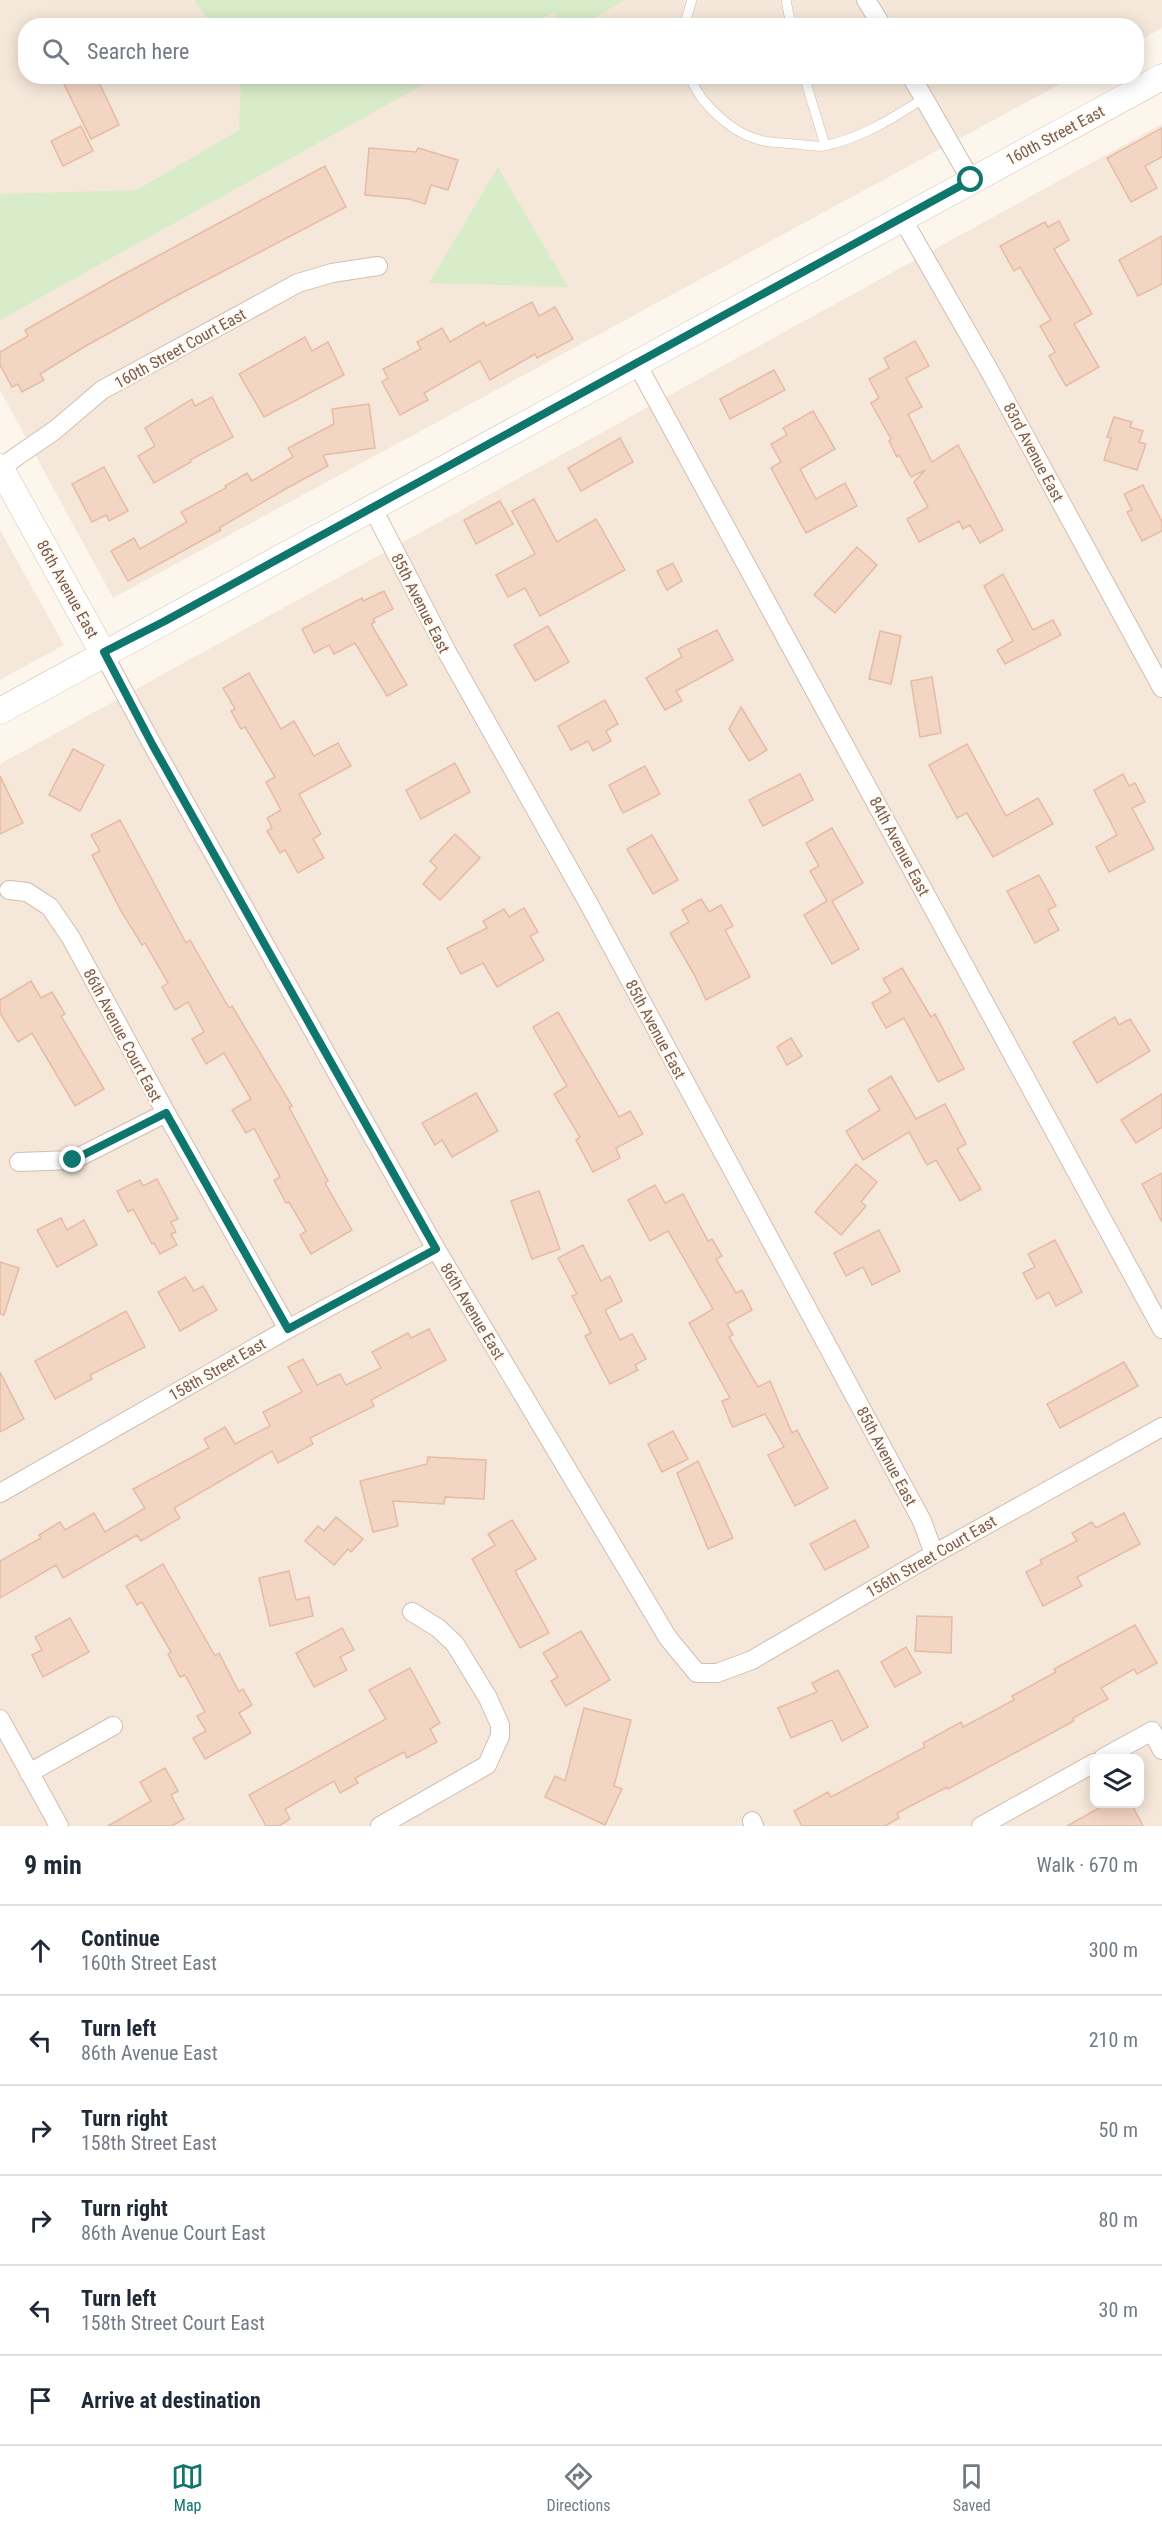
<!DOCTYPE html>
<meta charset="utf-8">
<style>
:root{--surface:#fff;--page:#f6f6f7;--text:#1f2937;--muted:#747a83;--line:#e0e1e3;--accent:#0f766e}
body{margin:0;font-family:"Roboto Condensed",sans-serif;background:var(--page);color:var(--text)}
.controls{position:absolute;right:18px;bottom:18px;display:grid;overflow:hidden;border-radius:12px;box-shadow:0 3px 15px #0003}
.controls button{width:54px;height:54px;display:grid;place-items:center;padding:0;border:0;border-bottom:2px solid var(--line);background:var(--surface);color:var(--text);font:30px sans-serif}
.stop{position:absolute;width:18px;height:18px;margin:-14px;border:4px solid #0f766e;border-radius:50%;background:#fff}
.stop.end{background:#0f766e;border-color:#fff;box-shadow:0 2px 6px #0008}
.list{margin:0;padding:0;list-style:none}
h2{display:flex;justify-content:space-between;align-items:center;height:78px;margin:0;padding:0 24px;font-size:26px}
h2 small{font-size:20px;font-weight:400;color:var(--muted)}
.list li{display:grid;grid-template-columns:39px 1fr auto;gap:18px;align-items:center;box-sizing:border-box;height:90px;padding:0 24px;border-top:2px solid var(--line)}
.list b{display:block;font-size:22px;white-space:nowrap}
.list p{margin:0;font-size:20px;white-space:nowrap;color:var(--muted)}
.list em{font-size:20px;font-style:normal;color:var(--muted)}
.icon{flex:none;width:33px;height:33px;fill:none;stroke:currentColor;stroke-width:2;stroke-linecap:round;stroke-linejoin:round}
.map{position:relative;flex:none;width:1162px;height:1826px;overflow:hidden}
.search{position:absolute;background:var(--surface);box-shadow:0 3px 15px #0003;left:18px;right:18px;top:18px;height:66px;display:flex;align-items:center;gap:15px;box-sizing:border-box;padding:0 21px;border-radius:24px;color:var(--muted);font-size:22px}
.sheet{height:618px;background:var(--surface)}
nav{display:flex;justify-content:space-around;align-items:center;box-sizing:border-box;height:84px;border-top:2px solid var(--line);background:var(--surface);font-size:16px;color:var(--muted)}
nav a{display:grid;justify-items:center;gap:3px}
nav .on{color:var(--accent)}
.map>svg:first-child{display:block}
</style>
<div class="map">
<svg width="1162" height="1826" viewBox="0 0 1162 1826">
<rect width="100%" height="100%" fill="#fdf6ec"/>
<g fill="#f5e8da" fill-rule="evenodd">
<polygon points="0,0 1162,0 1162,28 1137,42 1136,26 26,26 26,76 1073,77 113,598 0,390"/>
<path d="M1162 124V1826H0V764ZM1094 1758H1140V1804H1094Z"/>
<polygon points="0,530 64,645 0,680"/>
</g>
<g fill="#d8ecc9">
<polygon points="194,0 625,0 582,25 562,25 555,12 528,26 213,26"/>
<polygon points="241,77 437,77 0,320 0,194 137,190 239,130"/>
<polygon points="498,167 568,287 429,283"/>
</g>
<g fill="#f3d5c3" stroke="#e6bba3" stroke-width="1.5">
<polygon points="60,76 96,76 119,125 91,139"/>
<polygon points="81,126 93,151 63,166 51,141"/>
<polygon points="1162,128 1162,157 1145,166 1157,188 1131,202 1107,158"/>
<polygon points="369,148 416,152 418,148 458,160 448,190 431,185 425,204 409,199 365,195"/>
<polygon points="325,166 346,207 174,297 84,347 40,374 44,380 22,392 18,384 12,387 0,365 0,352 28,336 25,330 115,279"/>
<polygon points="1059,221 1069,240 1054,249 1092,314 1074,324 1099,367 1066,386 1049,356 1055,352 1040,326 1051,320 1020,267 1014,271 1000,246 1045,222 1048,227"/>
<polygon points="1162,236 1162,284 1138,296 1119,260"/>
<polygon points="532,302 539,316 555,307 573,339 537,358 535,354 490,380 480,361 424,393 428,400 400,415 382,382 388,378 383,369 421,349 417,342 442,328 450,342 484,322 486,326"/>
<polygon points="305,337 312,351 328,342 344,375 264,417 239,374"/>
<polygon points="915,341 929,366 906,378 922,407 908,414 932,462 958,445 1003,530 980,543 970,525 963,529 959,521 919,542 907,519 928,507 914,482 925,470 911,477 899,455 897,457 889,441 891,439 871,403 879,398 869,379 889,368 884,358"/>
<polygon points="774,370 785,390 730,419 720,399"/>
<polygon points="212,397 233,437 190,460 191,462 154,483 138,456 155,446 145,428 192,399 195,406"/>
<polygon points="369,404 375,448 323,455 328,466 289,487 219,528 221,530 128,581 111,551 134,538 140,549 187,522 181,512 226,488 225,486 247,473 252,481 293,457 288,448 334,424 332,409"/>
<polygon points="813,411 835,449 800,469 816,499 845,483 857,506 806,533 771,468 781,462 771,444 787,435 783,428"/>
<polygon points="1114,417 1132,422 1130,427 1143,431 1139,442 1146,444 1137,470 1104,460 1111,438 1107,437"/>
<polygon points="620,438 633,462 581,491 568,468"/>
<polygon points="104,467 128,511 109,521 106,515 92,522 72,484"/>
<polygon points="1143,485 1162,522 1162,531 1142,541 1127,512 1132,510 1124,494"/>
<polygon points="534,499 557,542 596,519 625,570 540,616 525,588 508,597 496,575 535,554 512,511"/>
<polygon points="500,501 513,524 476,544 464,520"/>
<polygon points="857,547 877,565 835,613 814,595"/>
<polygon points="673,563 682,581 667,590 657,571"/>
<polygon points="1003,574 1033,630 1053,620 1061,635 1005,664 997,650 1013,641 984,586"/>
<polygon points="384,591 393,609 373,619 375,622 371,624 407,685 387,696 355,643 334,654 329,645 314,653 302,629 362,598 363,601"/>
<polygon points="548,626 569,662 535,681 514,645"/>
<polygon points="717,630 733,660 676,691 682,701 665,710 646,678 682,657 678,649"/>
<polygon points="880,631 901,636 891,684 869,679"/>
<polygon points="249,673 281,729 294,721 314,756 338,743 351,766 299,794 321,834 313,839 324,858 298,873 285,850 280,853 267,831 272,828 267,818 281,810 266,782 275,777 245,727 241,729 231,711 235,709 223,688"/>
<polygon points="932,677 941,733 920,737 911,681"/>
<polygon points="605,700 618,724 606,731 611,741 593,751 588,741 571,750 558,726"/>
<polygon points="741,707 767,750 749,761 729,729"/>
<polygon points="967,744 1006,816 1038,798 1053,824 993,857 967,813 957,818 929,765"/>
<polygon points="73,749 104,765 80,811 49,795"/>
<polygon points="455,763 470,792 421,819 406,790"/>
<polygon points="645,766 660,794 623,813 609,785"/>
<polygon points="800,774 813,800 763,826 749,800"/>
<polygon points="1123,774 1129,786 1135,783 1145,802 1132,808 1154,849 1109,872 1096,847 1117,835 1094,790"/>
<polygon points="0,776 23,823 0,834"/>
<polygon points="120,820 186,943 190,940 229,1008 232,1006 292,1106 289,1107 328,1181 325,1183 352,1230 311,1254 300,1235 306,1231 289,1202 286,1203 274,1180 280,1177 254,1128 246,1133 232,1110 251,1099 224,1053 206,1064 192,1039 204,1032 188,1002 175,1010 162,987 168,983 145,943 142,945 121,911 92,855 100,851 91,835"/>
<polygon points="832,828 863,883 832,901 859,949 832,964 804,915 827,901 810,871 819,866 806,843"/>
<polygon points="455,834 480,858 440,900 423,884 437,868 430,861"/>
<polygon points="652,835 678,880 653,894 627,849"/>
<polygon points="1039,875 1056,906 1048,910 1059,930 1035,943 1007,891"/>
<polygon points="701,899 709,912 721,905 733,926 725,930 750,977 706,1000 695,976 670,933 689,922 682,910"/>
<polygon points="524,908 538,932 530,936 544,960 497,987 483,963 461,974 447,948 487,928 483,921 504,909 509,917"/>
<polygon points="902,968 931,1017 935,1014 964,1069 938,1082 904,1018 886,1028 872,1003 891,992 883,979"/>
<polygon points="31,981 41,998 52,992 65,1014 61,1016 104,1089 75,1106 32,1033 18,1042 0,1013 0,1000"/>
<polygon points="558,1012 619,1117 630,1111 643,1134 616,1148 620,1158 593,1172 576,1140 580,1137 554,1094 567,1086 533,1027"/>
<polygon points="1115,1017 1119,1025 1130,1019 1150,1051 1097,1083 1073,1042"/>
<polygon points="791,1038 802,1056 787,1065 777,1047"/>
<polygon points="891,1076 916,1119 945,1104 966,1144 957,1149 981,1189 960,1201 936,1160 927,1165 909,1132 863,1160 846,1131 880,1110 868,1090"/>
<polygon points="476,1093 498,1131 452,1157 442,1140 435,1145 422,1123"/>
<polygon points="1162,1094 1162,1127 1136,1143 1121,1120"/>
<polygon points="856,1164 877,1182 861,1202 866,1206 841,1235 815,1212"/>
<polygon points="1162,1173 1162,1222 1142,1184"/>
<polygon points="157,1179 178,1219 171,1222 176,1232 171,1234 177,1245 160,1254 154,1243 152,1244 133,1209 128,1212 117,1191 140,1180 143,1186"/>
<polygon points="655,1185 665,1203 683,1194 708,1241 712,1239 722,1256 716,1259 736,1293 742,1290 752,1310 727,1324 733,1335 729,1337 758,1387 770,1381 792,1433 797,1430 828,1488 795,1506 768,1455 784,1447 765,1414 733,1427 730,1422 722,1401 730,1398 689,1323 713,1309 668,1231 650,1241 628,1200"/>
<polygon points="539,1191 560,1249 532,1259 511,1201"/>
<polygon points="61,1218 67,1230 84,1220 97,1245 57,1267 37,1230"/>
<polygon points="879,1230 900,1271 872,1285 863,1267 846,1276 834,1253"/>
<polygon points="1055,1240 1082,1292 1056,1306 1049,1292 1037,1299 1023,1273 1035,1267 1028,1254"/>
<polygon points="583,1245 601,1281 610,1276 622,1301 605,1310 620,1340 632,1334 646,1359 635,1365 638,1370 610,1384 585,1336 591,1333 572,1296 577,1294 558,1258"/>
<polygon points="0,1262 19,1268 4,1315 0,1314"/>
<polygon points="185,1277 194,1291 203,1286 217,1310 180,1331 158,1292"/>
<polygon points="126,1311 145,1347 90,1375 92,1379 55,1399 35,1361"/>
<polygon points="429,1329 446,1360 371,1400 374,1406 310,1438 313,1444 278,1463 272,1451 174,1508 180,1518 141,1541 137,1535 63,1578 56,1565 0,1598 0,1561 41,1538 39,1535 60,1522 65,1530 94,1513 105,1532 145,1508 133,1489 209,1448 204,1439 225,1427 235,1444 270,1426 263,1412 302,1392 288,1367 303,1359 317,1385 340,1374 346,1385 381,1368 372,1352 408,1333 411,1338"/>
<polygon points="1124,1362 1138,1386 1060,1428 1047,1404"/>
<polygon points="0,1372 24,1419 0,1432"/>
<polygon points="673,1431 688,1459 662,1472 648,1444"/>
<polygon points="428,1457 486,1460 484,1499 445,1497 444,1504 393,1501 398,1526 373,1532 360,1481 427,1464"/>
<polygon points="698,1461 733,1538 708,1549 677,1473"/>
<polygon points="1124,1513 1140,1544 1077,1577 1082,1586 1043,1606 1026,1572 1042,1564 1040,1560 1077,1541 1072,1533 1092,1522 1096,1528"/>
<polygon points="336,1517 363,1539 351,1552 348,1549 334,1565 305,1541 318,1526 324,1531"/>
<polygon points="512,1520 536,1559 515,1571 549,1633 520,1648 472,1559 495,1545 488,1534"/>
<polygon points="855,1520 869,1547 825,1570 810,1544"/>
<polygon points="163,1564 215,1656 219,1653 239,1692 243,1689 252,1705 239,1713 251,1733 205,1759 193,1738 206,1731 197,1716 205,1712 185,1675 180,1677 168,1654 171,1652 142,1602 137,1605 126,1586"/>
<polygon points="289,1571 296,1600 309,1597 313,1616 270,1626 259,1578"/>
<polygon points="917,1616 952,1617 951,1653 915,1651"/>
<polygon points="70,1618 89,1652 43,1677 32,1655 42,1650 35,1637"/>
<polygon points="1135,1625 1157,1663 1137,1674 1134,1669 1101,1688 1108,1699 1073,1718 1074,1721 948,1789 947,1787 897,1813 899,1818 885,1826 802,1826 794,1811 828,1792 831,1797 925,1747 923,1743 961,1722 963,1727 1014,1700 1012,1696 1056,1672 1054,1669"/>
<polygon points="342,1628 354,1650 340,1657 347,1670 314,1687 296,1653"/>
<polygon points="581,1631 610,1680 566,1706 551,1681 558,1677 543,1653"/>
<polygon points="906,1647 921,1673 895,1687 881,1662"/>
<polygon points="410,1668 440,1723 430,1729 437,1742 407,1758 404,1752 355,1778 358,1783 340,1793 334,1781 285,1809 290,1819 279,1826 266,1826 249,1795 386,1719 369,1690"/>
<polygon points="838,1670 868,1727 842,1741 832,1720 791,1738 778,1708 817,1692 812,1683"/>
<polygon points="584,1708 631,1720 614,1786 622,1789 605,1825 545,1797 555,1776 565,1781"/>
<polygon points="165,1768 178,1791 171,1795 184,1819 172,1826 108,1826 151,1801 140,1782"/>
<polygon points="1108,1803 1131,1803 1143,1826 1067,1826"/>
</g>
<g fill="none" stroke-linecap="round" stroke-linejoin="round">
<g stroke="#d1beb0" stroke-width="10">
<g id="lane">
<polyline points="786,0 791,26"/>
<polyline points="684,26 692,0"/>
<path d="M690 76C700 105 734 135 764 141 775 143 786 143 796 144 805 145 815 147 824 146 861 138 892 119 924 98"/>
<polyline points="804,76 825,145"/>
</g>
</g>
<g stroke="#d1beb0" stroke-width="20">
<g id="street">
<polyline points="866,0 882,26"/>
<polyline points="911,76 971,180"/>
<polyline points="902,218 989,370 1162,688"/>
<polyline points="637,364 1162,1329"/>
<polyline points="0,468 55,430 102,390 298,283 332,273 378,266"/>
<polyline points="372,507 447,652 590,906 922,1521 934,1554"/>
<polyline points="103,653 152,744 436,1249 668,1638 697,1673 717,1673 752,1660 934,1554 1162,1427"/>
<polyline points="9,890 27,892 50,907 71,938 166,1113 288,1329"/>
<polyline points="19,1162 73,1160 166,1113"/>
<polyline points="0,1493 288,1329 436,1249"/>
<polyline points="0,1719 59,1826"/>
<polyline points="1103,1758 1152,1731 1162,1750"/>
<polyline points="29,1773 113,1726"/>
<polyline points="752,1821 754,1826"/>
<polyline points="380,1826 487,1765 500,1736 500,1725 488,1698 455,1644 438,1628 412,1612"/>
<polyline points="981,1826 1094,1763"/>
</g>
</g>
<g stroke="#d6c0b0" stroke-width="27">
<g id="secondary">
<polyline points="0,467 103,653"/>
<polyline points="0,711 1162,77"/>
</g>
</g>
<use href="#lane" stroke="#fff" stroke-width="9"/>
<use href="#street" stroke="#fff" stroke-width="18"/>
<use href="#secondary" stroke="#fff" stroke-width="26"/>
</g>
<g fill="none" stroke-linecap="round" stroke-linejoin="round">
<polyline stroke="#0f766e" stroke-width="8" points="73,1160 166,1113 288,1329 436,1249 152,744 104,652 165,621 971,180"/>
</g>
<g text-anchor="middle" stroke-width="5" stroke-linejoin="round" paint-order="stroke">
<g font-size="16" fill="#7a5c4d" stroke="#fffaf3">
<text transform="translate(1055 135) rotate(-28)" y="6">160th Street East</text>
<text transform="translate(180 348) rotate(-29)" y="6">160th Street Court East</text>
<text transform="translate(1034 452) rotate(62)" y="6">83rd Avenue East</text>
<text transform="translate(68 589) rotate(61)" y="6">86th Avenue East</text>
<text transform="translate(421 603) rotate(63)" y="6">85th Avenue East</text>
<text transform="translate(900 846) rotate(62)" y="6">84th Avenue East</text>
<text transform="translate(656 1029) rotate(62)" y="6">85th Avenue East</text>
<text transform="translate(123 1035) rotate(62)" y="6">86th Avenue Court East</text>
<text transform="translate(473 1311) rotate(59)" y="6">86th Avenue East</text>
<text transform="translate(217 1369) rotate(-30)" y="6">158th Street East</text>
<text transform="translate(887 1456) rotate(62)" y="6">85th Avenue East</text>
<text transform="translate(931 1556) rotate(-30)" y="6">156th Street Court East</text>
</g>
</g>
</svg>
<div class="controls">
<button><svg class="icon" aria-label="layers" viewBox="0 0 24 24"><path d="M12 4l9 5-9 5-9-5zM3 14l9 5 9-5"/></svg></button>
</div>
<div class="stop" style="left:971px;top:180px"></div>
<div class="stop end" style="left:73px;top:1160px"></div>
<div class="search"><svg class="icon" aria-label="search" viewBox="0 0 24 24"><circle cx="10" cy="10" r="6"/><path d="M15 15l6 6"/></svg>Search here</div>
</div>
<section class="sheet">
<h2>9 min<small>Walk · 670 m</small></h2>
<ul class="list">
<li><svg class="icon" aria-label="ahead" viewBox="0 0 24 24"><path d="M12 20V5M6 11l6-6 6 6"/></svg><div><b>Continue</b><p>160th Street East</p></div><em>300 m</em></li>
<li><svg class="icon" aria-label="left" viewBox="0 0 24 24"><path d="M17 20v-9H6M10 6l-5 5 5 5"/></svg><div><b>Turn left</b><p>86th Avenue East</p></div><em>210 m</em></li>
<li><svg class="icon" aria-label="right" viewBox="0 0 24 24"><path d="M7 20v-9h11M14 6l5 5-5 5"/></svg><div><b>Turn right</b><p>158th Street East</p></div><em>50 m</em></li>
<li><svg class="icon" aria-label="right" viewBox="0 0 24 24"><path d="M7 20v-9h11M14 6l5 5-5 5"/></svg><div><b>Turn right</b><p>86th Avenue Court East</p></div><em>80 m</em></li>
<li><svg class="icon" aria-label="left" viewBox="0 0 24 24"><path d="M17 20v-9H6M10 6l-5 5 5 5"/></svg><div><b>Turn left</b><p>158th Street Court East</p></div><em>30 m</em></li>
<li><svg class="icon" aria-label="arrive" viewBox="0 0 24 24"><path d="M6 21V4h12l-3 4 3 4H6"/></svg><div><b>Arrive at destination</b></div></li>
</ul>
</section>
<nav>
<a class="on"><svg class="icon" aria-label="map" viewBox="0 0 24 24"><path d="M3 6l6-2 6 2 6-2v14l-6 2-6-2-6 2zM9 4v14M15 6v14"/></svg>Map</a>
<a><svg class="icon" aria-label="directions" viewBox="0 0 24 24"><path d="M12 3l9 9-9 9-9-9zM9 14v-3h6M13 9l2 2-2 2"/></svg>Directions</a>
<a><svg class="icon" aria-label="saved" viewBox="0 0 24 24"><path d="M7 4h10v16l-5-4-5 4z"/></svg>Saved</a>
</nav>
